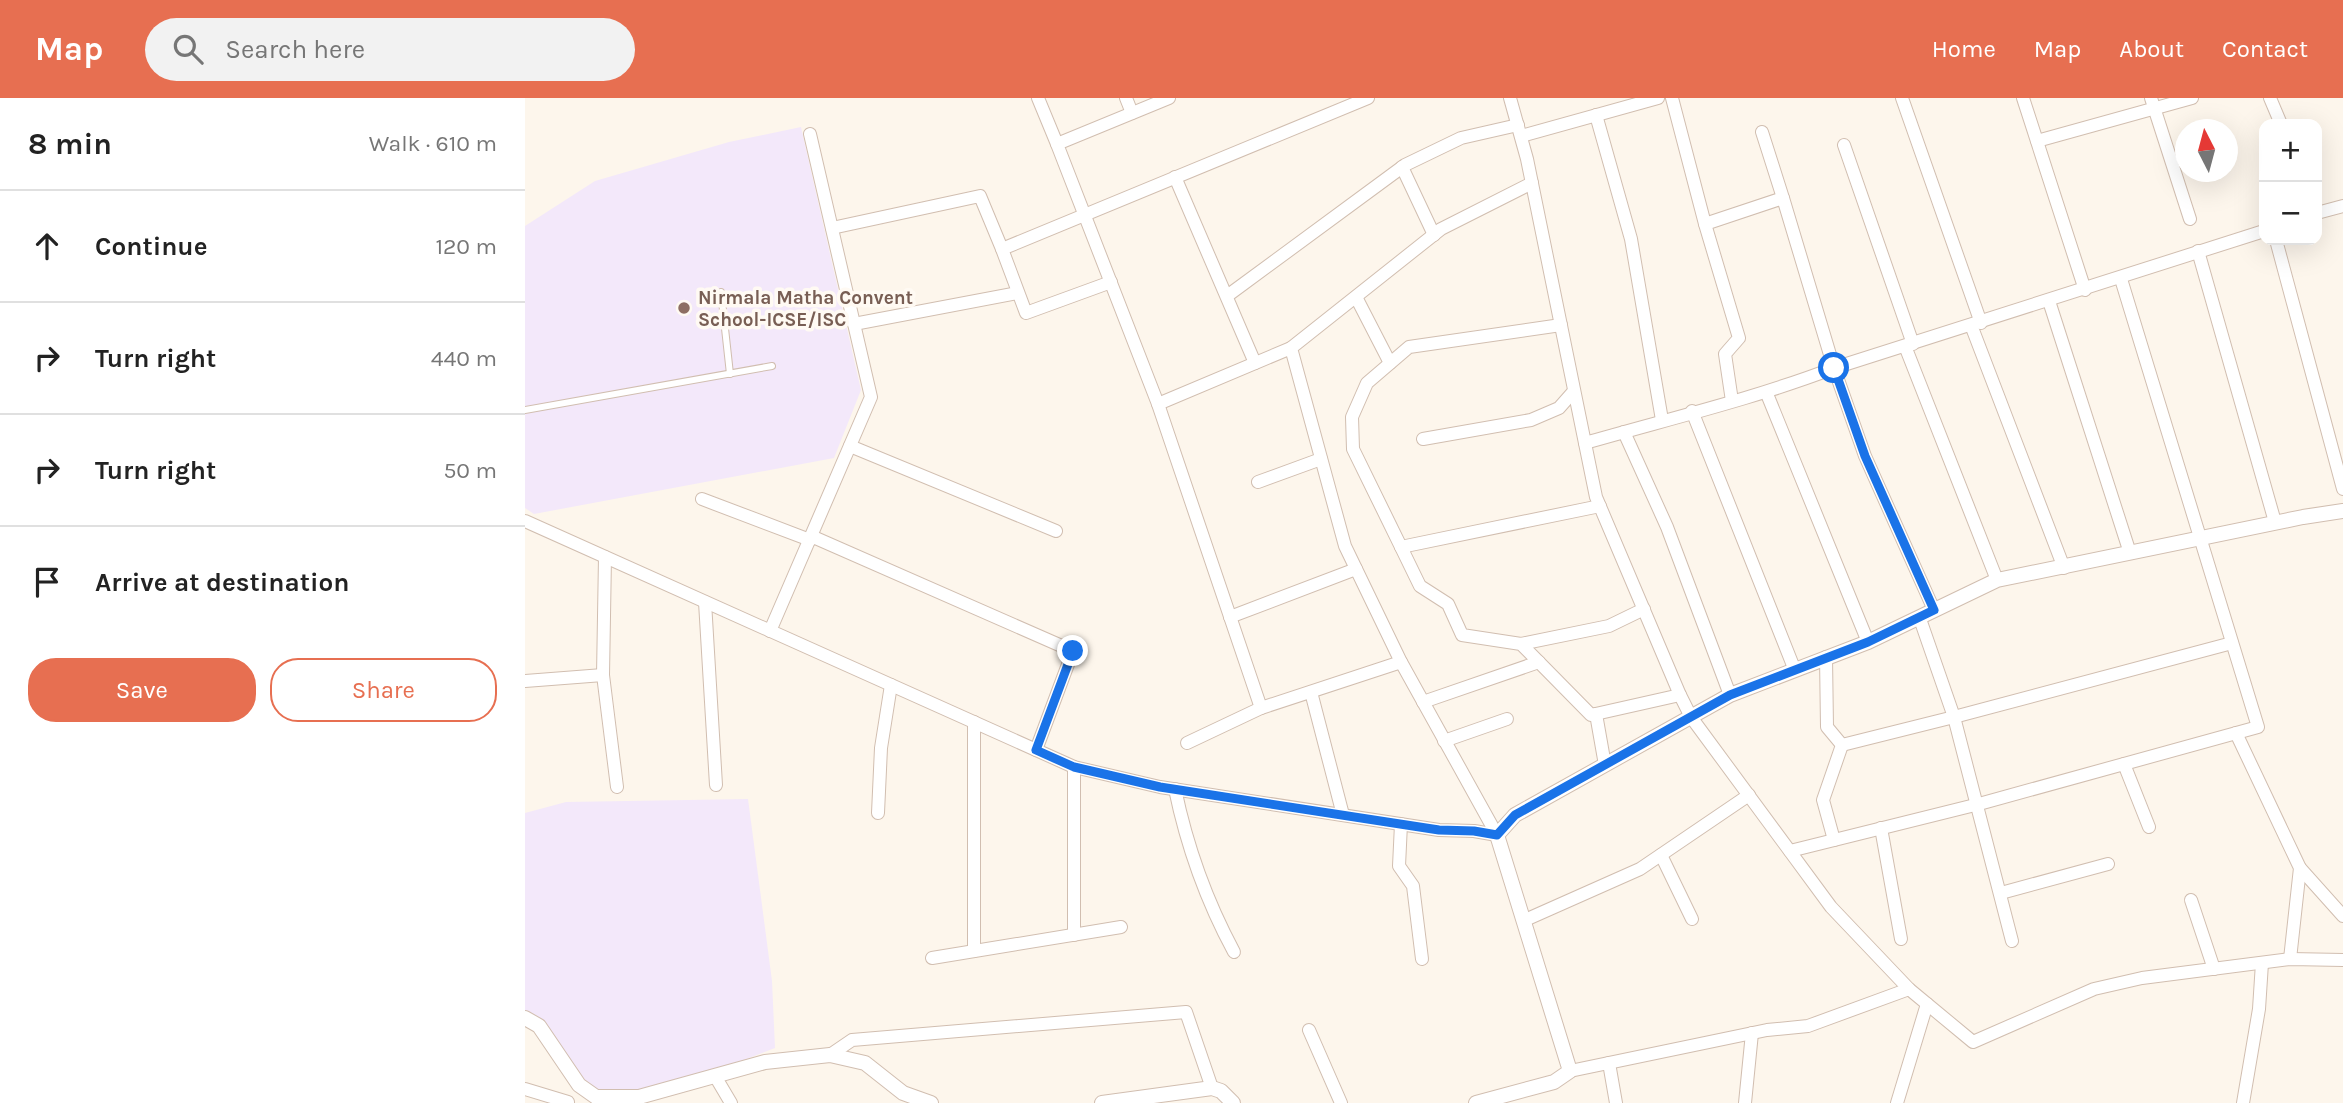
<!DOCTYPE html>
<meta charset="utf-8">
<style>
:root{--surface:#fff;--page:#f2f2f2;--text:#222;--muted:#767676;--line:#e0e0e0;--accent:#e76f51}
body{margin:0;font-family:Karla,sans-serif;background:var(--page);color:var(--text)}
.controls{position:absolute;right:21px;top:21px;display:grid;overflow:hidden;border-radius:14px;box-shadow:0 7px 28px #0002}
.controls button{width:63px;height:63px;display:grid;place-items:center;padding:0;border:0;border-bottom:2px solid var(--line);background:var(--surface);color:var(--text);font:35px sans-serif}
.compass{position:absolute;left:1650px;top:21px;width:63px;height:63px;border-radius:50%;background:var(--surface);box-shadow:0 7px 28px #0002;rotate:354deg}
.stop{position:absolute;width:21px;height:21px;margin:-16px;border:5px solid #1a73e8;border-radius:50%;background:#fff}
.stop.end{background:#1a73e8;border-color:#fff;box-shadow:0 2px 7px #0008}
.list{margin:0;padding:0;list-style:none}
h2{display:flex;justify-content:space-between;align-items:center;height:91px;margin:0;padding:0 28px;font-size:30px}
h2 small{font-size:23px;font-weight:400;color:var(--muted)}
.list li{display:grid;grid-template-columns:46px 1fr auto;gap:21px;align-items:center;box-sizing:border-box;height:112px;padding:0 28px;border-top:2px solid var(--line)}
.list b{display:block;font-size:26px;white-space:nowrap}
.list em{font-size:23px;font-style:normal;color:var(--muted)}
.actions{display:flex;gap:14px;padding:21px 28px}
.actions a{flex:1;padding:16px 0;border:2px solid var(--accent);border-radius:28px;text-align:center;font-size:24px;color:var(--accent)}
.actions .main{background:var(--accent);color:#fff}
.icon{flex:none;width:38px;height:38px;fill:none;stroke:currentColor;stroke-width:2;stroke-linecap:round;stroke-linejoin:round}
.map{position:relative;flex:none;width:1818px;height:1005px;overflow:hidden}
header{display:flex;align-items:center;gap:42px;box-sizing:border-box;height:98px;padding:0 35px;background:var(--accent);color:#fff}
header strong{font-size:33px}
nav{display:flex;gap:38px;margin-inline-start:auto;font-size:24px}
.search{width:490px;height:63px;background:var(--page);display:flex;align-items:center;gap:18px;box-sizing:border-box;padding:0 24px;border-radius:38px;color:var(--muted);font-size:26px}
main{display:flex}
aside{flex:1;background:var(--surface)}
.map>svg:first-child{display:block}
</style>
<header>
<strong>Map</strong>
<div class="search"><svg class="icon" aria-label="search" viewBox="0 0 24 24"><circle cx="10" cy="10" r="6"/><path d="M15 15l6 6"/></svg>Search here</div>
<nav><a>Home</a><a>Map</a><a>About</a><a>Contact</a></nav>
</header>
<main>
<aside>
<h2>8 min<small>Walk · 610 m</small></h2>
<ul class="list">
<li><svg class="icon" aria-label="ahead" viewBox="0 0 24 24"><path d="M12 20V5M6 11l6-6 6 6"/></svg><div><b>Continue</b></div><em>120 m</em></li>
<li><svg class="icon" aria-label="right" viewBox="0 0 24 24"><path d="M7 20v-9h11M14 6l5 5-5 5"/></svg><div><b>Turn right</b></div><em>440 m</em></li>
<li><svg class="icon" aria-label="right" viewBox="0 0 24 24"><path d="M7 20v-9h11M14 6l5 5-5 5"/></svg><div><b>Turn right</b></div><em>50 m</em></li>
<li><svg class="icon" aria-label="arrive" viewBox="0 0 24 24"><path d="M6 21V4h12l-3 4 3 4H6"/></svg><div><b>Arrive at destination</b></div></li>
</ul>
<div class="actions"><a class="main">Save</a><a>Share</a></div>
</aside>
<div class="map">
<svg width="1818" height="1005" viewBox="0 0 1818 1005">
<rect width="100%" height="100%" fill="#fdf6ec"/>
<g fill="#f3e8fa">
<polygon points="276,29 336,292 309,360 9,416 0,410 0,128 70,83 204,44"/>
<polygon points="223,701 247,883 250,950 135,994 71,999 0,921 0,715 41,704"/>
</g>
<g fill="none" stroke-linecap="round" stroke-linejoin="round">
<g stroke="#d1beb0" stroke-width="8">
<g id="service">
<polyline points="196,194 205,276"/>
<polyline points="0,312 247,268"/>
</g>
</g>
<g stroke="#d1beb0" stroke-width="14">
<g id="minor">
<polyline points="513,0 532,46"/>
<polyline points="601,0 607,15"/>
<polyline points="644,0 532,46 633,306 736,610 876,564"/>
<polyline points="985,0 1002,61 1071,399 1155,597 1166,619 1306,809 1384,891"/>
<polyline points="1147,0 1180,126 1258,100 1309,270 1340,358 1409,512"/>
<polyline points="1377,0 1456,225"/>
<polyline points="1498,0 1560,192"/>
<polyline points="1626,0 1665,121"/>
<polyline points="1745,0 1756,26"/>
<polyline points="1071,17 1106,141 1137,322"/>
<polyline points="1237,34 1258,100"/>
<polyline points="996,38 1133,0"/>
<polyline points="1512,43 1667,0"/>
<polyline points="1319,47 1388,246"/>
<polyline points="877,69 909,137"/>
<polyline points="650,79 730,265"/>
<polyline points="1792,115 1818,108"/>
<polyline points="1180,126 1214,240 1200,256 1207,303"/>
<polyline points="307,130 455,98 477,151"/>
<polyline points="1751,142 1818,391"/>
<polyline points="1673,153 1750,424"/>
<polyline points="586,184 501,215 477,151 843,0"/>
<polyline points="702,198 880,67 936,40 993,27"/>
<polyline points="831,199 865,265"/>
<polyline points="1524,203 1605,455"/>
<polyline points="329,226 493,195"/>
<polyline points="1446,227 1539,470"/>
<polyline points="1380,248 1472,482"/>
<polyline points="1242,296 1343,544"/>
<polyline points="633,306 766,250"/>
<polyline points="1167,313 1269,570"/>
<polyline points="1099,334 1142,429 1205,597"/>
<polyline points="898,341 1006,322 1034,310 1049,293"/>
<path d="M1060 345C1143 321 1228 301 1309 270L1739 133"/>
<polyline points="325,348 531,433"/>
<polyline points="733,384 796,361"/>
<polyline points="177,401 285,442"/>
<polyline points="1075,408 876,449 895,488 923,506 937,537 996,546 1066,617 1155,597"/>
<polyline points="0,423 549,669 635,689 914,732 949,733 972,737"/>
<polyline points="286,438 548,553 511,652"/>
<polyline points="876,449 828,351 827,319 842,285 884,249 1036,227"/>
<polyline points="80,459 78,577 92,689"/>
<polyline points="180,504 191,687"/>
<polyline points="705,519 831,471"/>
<polyline points="245,533 346,299 285,36"/>
<polyline points="996,546 1084,528 1119,511"/>
<polyline points="1301,559 1302,629 1317,647 1298,702 1309,742"/>
<polyline points="0,583 78,577"/>
<polyline points="786,594 818,717"/>
<polyline points="898,604 1014,564"/>
<polyline points="1071,616 1080,667"/>
<polyline points="1711,635 1775,770 1765,861"/>
<polyline points="919,643 982,621"/>
<polyline points="662,645 736,610"/>
<polyline points="1317,647 1429,619 1395,521"/>
<polyline points="1599,666 1624,729"/>
<polyline points="549,669 549,837"/>
<path d="M650 691C662 749 681 802 709 854"/>
<polyline points="353,715 356,650 366,587"/>
<polyline points="876,726 874,768 888,788 897,861"/>
<polyline points="1356,730 1376,841"/>
<polyline points="972,737 876,564 820,448 766,250 916,131 1007,85"/>
<polyline points="1265,753 1454,706 1733,629 1596,181"/>
<polyline points="1136,757 1167,821"/>
<polyline points="1775,770 1818,818"/>
<polyline points="1476,795 1583,766"/>
<polyline points="1666,802 1689,871"/>
<polyline points="1000,822 1115,771 1224,697"/>
<polyline points="1487,843 1429,619 1707,545"/>
<polyline points="449,853 449,624"/>
<polyline points="407,860 596,829"/>
<polyline points="784,932 816,1005"/>
<polyline points="305,957 327,942 661,914 687,990"/>
<polyline points="1084,965 1091,1005"/>
<polyline points="1045,973 1242,932 1283,928 1384,891 1448,944 1569,891 1617,880 1765,861 1818,862"/>
<polyline points="190,978 206,1005"/>
<polyline points="0,991 43,1004"/>
<polyline points="1220,1005 1227,935"/>
<polyline points="1372,1005 1402,906"/>
<polyline points="1718,1005 1734,911 1737,865"/>
</g>
</g>
<g stroke="#d1beb0" stroke-width="16">
<g id="tertiary">
<polyline points="0,920 14,928 54,987 71,999 114,999 240,964 305,957 340,965 378,995 406,1005"/>
<polyline points="577,1005 687,990 696,993 708,1005"/>
<polyline points="951,1005 1029,984 1045,973 972,737 990,717 1205,597 1343,544 1472,482 1778,419 1818,413"/>
</g>
</g>
<use href="#service" stroke="#fff" stroke-width="6"/>
<use href="#minor" stroke="#fff" stroke-width="12"/>
<use href="#tertiary" stroke="#fff" stroke-width="14"/>
</g>
<g fill="none" stroke-linecap="round" stroke-linejoin="round">
<polyline stroke="#1a73e8" stroke-width="9" points="548,553 511,652 549,669 635,689 914,732 949,733 972,737 990,717 1205,597 1343,544 1409,512 1340,358 1309,270"/>
</g>
<circle fill="#8d6e63" stroke="#fffaf3" stroke-width="2.5" cx="159" cy="210" r="7"/>
<g text-anchor="middle" stroke-width="7" stroke-linejoin="round" paint-order="stroke">
<g font-size="19" font-weight="bold" fill="#785e54" stroke="#fffaf3" text-anchor="start">
<text x="173" y="206">Nirmala Matha Convent<tspan x="173" dy="22">School-ICSE/ISC</tspan></text>
</g>
</g>
</svg>
<div class="controls">
<button>+</button>
<button>−</button>
</div>
<svg class="compass" viewBox="-18 -18 36 36"><path d="M0-13l5 13h-10z" fill="#e53935"/><path d="M0 13l5-13h-10z" fill="#767676"/></svg>
<div class="stop" style="left:1309px;top:270px"></div>
<div class="stop end" style="left:548px;top:553px"></div>
</div>
</main>
